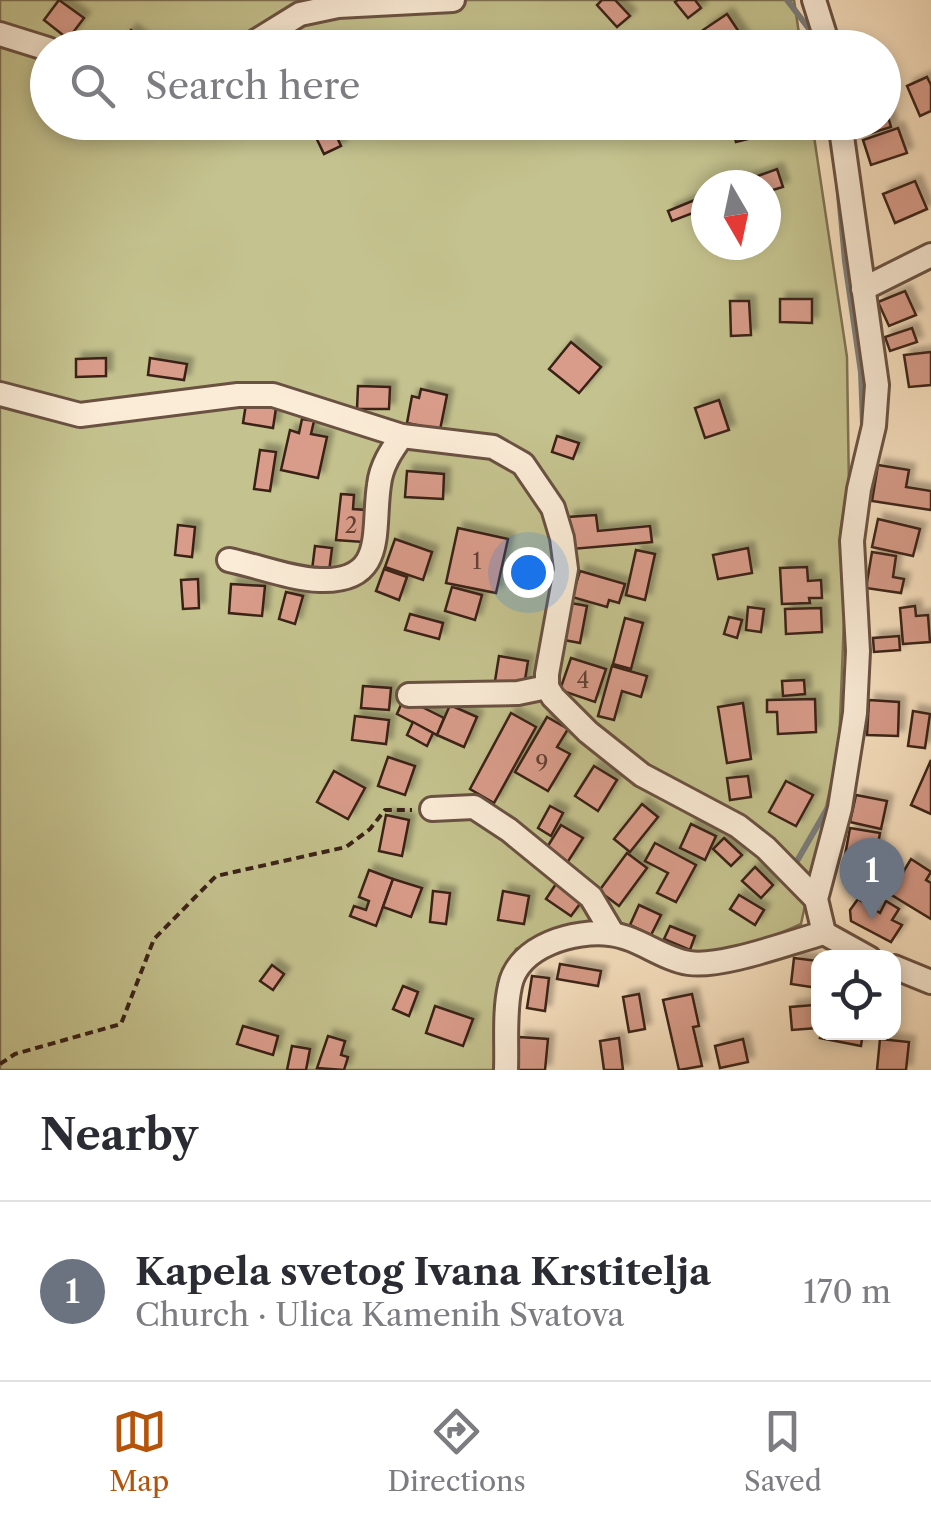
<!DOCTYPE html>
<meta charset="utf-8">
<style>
:root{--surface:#fff;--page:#f7f7f7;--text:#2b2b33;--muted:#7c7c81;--line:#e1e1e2;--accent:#b45309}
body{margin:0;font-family:"Libre Caslon Text",serif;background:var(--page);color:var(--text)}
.controls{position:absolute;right:30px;bottom:30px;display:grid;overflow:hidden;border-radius:20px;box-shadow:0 5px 15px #0003}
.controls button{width:90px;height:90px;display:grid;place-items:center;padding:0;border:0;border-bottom:2px solid var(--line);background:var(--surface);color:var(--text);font:50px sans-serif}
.compass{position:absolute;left:691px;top:170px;width:90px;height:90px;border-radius:50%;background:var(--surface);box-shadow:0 5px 15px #0003;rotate:171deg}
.you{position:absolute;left:528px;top:572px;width:35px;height:35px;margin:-25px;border:8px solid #fff;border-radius:50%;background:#1a73e8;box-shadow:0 0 0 15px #1a73e833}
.badge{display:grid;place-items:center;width:65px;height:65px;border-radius:50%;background:var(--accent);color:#fff;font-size:32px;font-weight:700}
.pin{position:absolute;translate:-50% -82px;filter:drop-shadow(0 2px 5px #0008)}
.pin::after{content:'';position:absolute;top:52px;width:35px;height:30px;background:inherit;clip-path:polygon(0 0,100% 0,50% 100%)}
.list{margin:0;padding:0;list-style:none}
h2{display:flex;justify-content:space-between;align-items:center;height:130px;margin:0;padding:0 40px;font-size:42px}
h2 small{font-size:32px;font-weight:400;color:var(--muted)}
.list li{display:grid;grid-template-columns:65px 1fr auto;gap:30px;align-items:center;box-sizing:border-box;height:180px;padding:0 40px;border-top:2px solid var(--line)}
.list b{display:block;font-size:38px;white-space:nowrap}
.list p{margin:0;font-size:32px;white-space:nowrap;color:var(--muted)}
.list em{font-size:32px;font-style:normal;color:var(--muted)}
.icon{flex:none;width:55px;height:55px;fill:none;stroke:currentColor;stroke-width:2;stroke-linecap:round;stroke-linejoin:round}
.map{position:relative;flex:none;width:931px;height:1070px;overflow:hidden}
.search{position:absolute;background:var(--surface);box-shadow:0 5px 15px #0003;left:30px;right:30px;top:30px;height:110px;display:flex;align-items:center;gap:25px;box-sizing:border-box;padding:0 35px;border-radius:55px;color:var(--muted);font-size:38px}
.sheet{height:310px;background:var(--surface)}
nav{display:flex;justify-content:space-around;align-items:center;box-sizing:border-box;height:140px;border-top:2px solid var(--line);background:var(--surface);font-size:28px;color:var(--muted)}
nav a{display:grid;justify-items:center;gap:5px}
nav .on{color:var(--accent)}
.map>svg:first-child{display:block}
</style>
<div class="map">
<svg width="931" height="1070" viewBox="0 0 931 1070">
<defs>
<filter id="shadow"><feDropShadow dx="6" dy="-6" stdDeviation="2.5" flood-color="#0004"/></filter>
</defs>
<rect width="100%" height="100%" fill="#f9e2c1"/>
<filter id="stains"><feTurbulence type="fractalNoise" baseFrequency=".002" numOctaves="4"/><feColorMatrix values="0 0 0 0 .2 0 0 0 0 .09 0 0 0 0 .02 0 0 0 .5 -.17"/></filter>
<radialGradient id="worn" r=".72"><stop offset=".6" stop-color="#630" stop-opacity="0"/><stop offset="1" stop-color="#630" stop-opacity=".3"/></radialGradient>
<path fill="#c4c28e" stroke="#7f7253" stroke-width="2.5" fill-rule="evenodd" d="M0 0H794L801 47 48 48V122L812 123 847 357 849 490 839 747 801 924C760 943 706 963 661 944 647 938 627 922 612 922 580 922 545 936 516 949L500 986 494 1070H0ZM706 185H766V245H706Z"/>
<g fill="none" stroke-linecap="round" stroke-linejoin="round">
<g stroke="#7a7d7c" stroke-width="6">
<polyline points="787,0 810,30 815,48"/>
<polyline points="838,183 845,261 861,372 863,424"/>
<polyline points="842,532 848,495"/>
<polyline points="797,861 831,802"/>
</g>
</g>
<g fill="#d99c8a" stroke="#3a2118" stroke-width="2.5" filter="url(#shadow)">
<polygon points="59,0 84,18 68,39 44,20"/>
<polygon points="602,0 615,0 630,16 617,27 597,5"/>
<polygon points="678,0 695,0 701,8 688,18 675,2"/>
<polygon points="727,14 743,38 729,48 715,48 703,30"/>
<polygon points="131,30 151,46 150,48 117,48"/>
<polygon points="927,77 931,85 931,111 920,116 907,86"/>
<polygon points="884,110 886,110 891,127 865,135 861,122 884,122"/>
<polygon points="320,122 330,122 341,146 324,154 311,127"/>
<polygon points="731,122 783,122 784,130 736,142"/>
<polygon points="898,128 907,153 871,165 863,140"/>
<polygon points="777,169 783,187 766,192 766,185 733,185"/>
<polygon points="915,181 927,209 895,223 883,194"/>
<polygon points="702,197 706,208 672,221 668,211"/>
<polygon points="905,291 916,315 889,326 878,302"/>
<polygon points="780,299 812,299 812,323 780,322"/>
<polygon points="730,301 749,301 751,335 731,336"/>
<polygon points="912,328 917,342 890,351 885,337"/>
<polygon points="571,342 601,367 579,393 549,369"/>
<polygon points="931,352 931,385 909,387 904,355"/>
<polygon points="106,358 106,376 76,377 76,359"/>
<polygon points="150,358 187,364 184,380 148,375"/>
<polygon points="358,386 390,387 389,409 357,409"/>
<polygon points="421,389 447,395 440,430 407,423 412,396 419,398"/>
<polygon points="719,400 729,430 705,438 695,408"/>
<polygon points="246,404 276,408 273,428 243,423"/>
<polygon points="302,419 314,421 311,434 327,437 318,478 281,470 290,430 299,433"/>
<polygon points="557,436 579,443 573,459 552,452"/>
<polygon points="260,450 276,452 270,491 254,489"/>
<polygon points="878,465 909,470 906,487 931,491 931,510 872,501"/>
<polygon points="407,471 444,474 443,499 405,497"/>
<polygon points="341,494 354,495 353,509 366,510 363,542 336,540"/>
<polygon points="596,515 598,531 650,526 652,542 572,549 568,517"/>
<polygon points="878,519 920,529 913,556 872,547"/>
<polygon points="178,525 195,527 192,557 175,555"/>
<polygon points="458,528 508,539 496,593 446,583"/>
<polygon points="395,539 432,552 423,580 385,567"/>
<polygon points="315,546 332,548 329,572 312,570"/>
<polygon points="748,548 752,573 718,579 713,555"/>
<polygon points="636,550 655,554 645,600 626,595"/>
<polygon points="872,552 896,556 893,577 904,579 901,593 866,588"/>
<polygon points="807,567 808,581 821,580 822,598 809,598 810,603 782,604 780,568"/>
<polygon points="384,569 407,577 399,600 376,591"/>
<polygon points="580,571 625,584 619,603 609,600 607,607 572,597"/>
<polygon points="198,579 199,608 183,609 181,580"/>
<polygon points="231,584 265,586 262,616 229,613"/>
<polygon points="452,587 482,595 475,620 445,611"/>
<polygon points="286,592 303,596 295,624 279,619"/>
<polygon points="571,603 587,606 580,643 564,640"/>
<polygon points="915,606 916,616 928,615 930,642 903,644 900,608"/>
<polygon points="748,607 764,609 761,632 746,630"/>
<polygon points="821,608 822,632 786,634 785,609"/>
<polygon points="410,614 443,623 439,639 405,630"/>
<polygon points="729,617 742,620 737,638 724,634"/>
<polygon points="625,618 643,623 631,669 613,664"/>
<polygon points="899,636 900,650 874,652 873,638"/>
<polygon points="499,656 528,661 524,686 495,681"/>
<polygon points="571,658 606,669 595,702 560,690"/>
<polygon points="612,666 647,676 641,697 622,691 614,720 598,716"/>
<polygon points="804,680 805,694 783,696 782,681"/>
<polygon points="363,686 391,688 389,710 361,708"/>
<polygon points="404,698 444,718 437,735 397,714"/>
<polygon points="815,699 816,732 778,734 777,712 767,712 767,700"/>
<polygon points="869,700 899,702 898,736 867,735"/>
<polygon points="743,703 751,759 727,763 718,707"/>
<polygon points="450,705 477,717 464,747 437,735"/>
<polygon points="913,711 930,714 925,748 908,746"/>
<polygon points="511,713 536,727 494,803 470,789"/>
<polygon points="355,716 389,720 386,744 352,740"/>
<polygon points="547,717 568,729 557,747 570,754 548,791 515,772"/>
<polygon points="413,722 433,733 427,746 407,735"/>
<polygon points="388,757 415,766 405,795 378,786"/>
<polygon points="931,760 931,814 911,805"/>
<polygon points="594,766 617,780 598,811 575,796"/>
<polygon points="334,771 365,788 348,819 317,802"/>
<polygon points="748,776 751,797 730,800 727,778"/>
<polygon points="786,781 813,795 796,826 769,812"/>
<polygon points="856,795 887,801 881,829 850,822"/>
<polygon points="642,804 658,817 630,852 614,839"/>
<polygon points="550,806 563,813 551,836 538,828"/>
<polygon points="386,815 409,820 402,856 379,851"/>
<polygon points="691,824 716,836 705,860 680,848"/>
<polygon points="561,825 583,838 567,863 546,849"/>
<polygon points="850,828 880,833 874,866 844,861"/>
<polygon points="724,838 742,855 731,866 713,849"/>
<polygon points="655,843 696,865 676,902 657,893 668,873 645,861"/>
<polygon points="627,853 647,868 619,906 599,891"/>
<polygon points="911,859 931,872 926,880 931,883 931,919 890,894"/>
<polygon points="755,867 773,885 761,898 742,881"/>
<polygon points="369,870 393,879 376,926 350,916 354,906 366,910 369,901 359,897"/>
<polygon points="393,879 422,888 411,917 383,907"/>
<polygon points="556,884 582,901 571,916 546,899"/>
<polygon points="433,891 450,893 446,924 430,922"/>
<polygon points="503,891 529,896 524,924 498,920"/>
<polygon points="739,895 764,910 755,925 730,909"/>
<polygon points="858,899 880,913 886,901 899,909 892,920 902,925 891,942 851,921 850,910"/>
<polygon points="639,905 661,915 651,935 630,925"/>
<polygon points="670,926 695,936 690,950 664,939"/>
<polygon points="794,958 818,961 818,988 791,984"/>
<polygon points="560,964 601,971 598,986 557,979"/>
<polygon points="272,965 284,974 273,990 260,981"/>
<polygon points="532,976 549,978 545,1011 527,1008"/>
<polygon points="403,986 418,992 409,1016 393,1009"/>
<polygon points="639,994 645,1029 629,1032 623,997"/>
<polygon points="692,994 699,1026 693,1027 702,1066 679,1070 663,1000"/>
<polygon points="814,1005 817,1028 792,1030 790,1007"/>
<polygon points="435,1006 473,1019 463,1046 426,1033"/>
<polygon points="243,1026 278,1036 273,1055 237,1044"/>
<polygon points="822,1032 863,1032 861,1046 820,1038"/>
<polygon points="328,1036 345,1041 341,1055 348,1057 344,1070 317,1068"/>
<polygon points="519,1037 548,1039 545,1070 516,1070"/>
<polygon points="619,1038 623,1070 604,1070 600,1041"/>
<polygon points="743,1039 748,1062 720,1068 715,1046"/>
<polygon points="880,1039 909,1042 906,1070 877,1070"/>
<polygon points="292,1046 310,1049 306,1070 287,1070"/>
</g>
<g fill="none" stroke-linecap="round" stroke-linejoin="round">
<g stroke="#6a5142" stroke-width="28">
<g id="minor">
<polyline points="814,0 829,48"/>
<polyline points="0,34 48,49"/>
<polyline points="245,48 300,14 338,6 453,0"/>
<polyline points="840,122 877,385 874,426 859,489 852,541 858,651 855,713 840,808 816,899 824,933 869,958"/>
<polyline points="863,289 931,255"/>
<polyline points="0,394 80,415 238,395 273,395 402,436 493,447 523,464 553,508 562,538 566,569 547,674 547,687 553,697 588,732 642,775 738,826 766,848 816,899"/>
<path d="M229 560C258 566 291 579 320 580 387 582 372 531 379 485 381 466 391 451 402 436"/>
<polyline points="409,695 518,693 547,687"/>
<polyline points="432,809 474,807 509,830 591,897 613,934"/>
<polyline points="894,967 931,982"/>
<path d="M506 1070C507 1043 504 1012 510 986 518 945 575 930 610 934 638 937 662 959 689 963 722 968 790 942 824 933"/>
</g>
</g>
<polyline stroke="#3a2118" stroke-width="4" stroke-dasharray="8 5" stroke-linecap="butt" points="0,1064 15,1054 121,1024 154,939 216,876 346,847 370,829 385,810 412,810"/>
<use href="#minor" stroke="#fbecd7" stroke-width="22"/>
</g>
<g text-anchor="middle" stroke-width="8" stroke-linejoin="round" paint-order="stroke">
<g font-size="22" fill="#624034">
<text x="351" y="533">2</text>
<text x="477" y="569">1</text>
<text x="583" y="688">4</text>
<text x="542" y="771">9</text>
</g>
</g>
<rect width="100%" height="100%" filter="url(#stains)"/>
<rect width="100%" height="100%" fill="url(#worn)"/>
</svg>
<div class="controls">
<button><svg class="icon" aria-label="locate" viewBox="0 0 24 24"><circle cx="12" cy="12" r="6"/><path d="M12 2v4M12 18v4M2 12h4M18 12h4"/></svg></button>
</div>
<svg class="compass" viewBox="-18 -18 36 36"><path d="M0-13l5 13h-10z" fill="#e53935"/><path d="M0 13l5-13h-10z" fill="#7c7c81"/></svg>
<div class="you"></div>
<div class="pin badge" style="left:872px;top:920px;background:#6b7280">1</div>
<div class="search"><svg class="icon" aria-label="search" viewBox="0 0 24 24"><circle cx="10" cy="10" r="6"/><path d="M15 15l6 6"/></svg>Search here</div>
</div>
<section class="sheet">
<h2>Nearby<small></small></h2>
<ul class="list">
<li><span class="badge" style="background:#6b7280">1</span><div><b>Kapela svetog Ivana Krstitelja</b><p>Church · Ulica Kamenih Svatova</p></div><em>170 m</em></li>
</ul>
</section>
<nav>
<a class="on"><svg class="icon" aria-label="map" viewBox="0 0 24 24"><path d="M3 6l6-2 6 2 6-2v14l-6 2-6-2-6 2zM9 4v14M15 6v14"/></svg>Map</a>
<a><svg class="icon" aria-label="directions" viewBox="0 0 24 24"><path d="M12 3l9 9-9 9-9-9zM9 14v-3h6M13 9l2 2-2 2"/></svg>Directions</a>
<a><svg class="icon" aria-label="saved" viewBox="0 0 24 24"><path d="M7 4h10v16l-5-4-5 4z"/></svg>Saved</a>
</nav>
